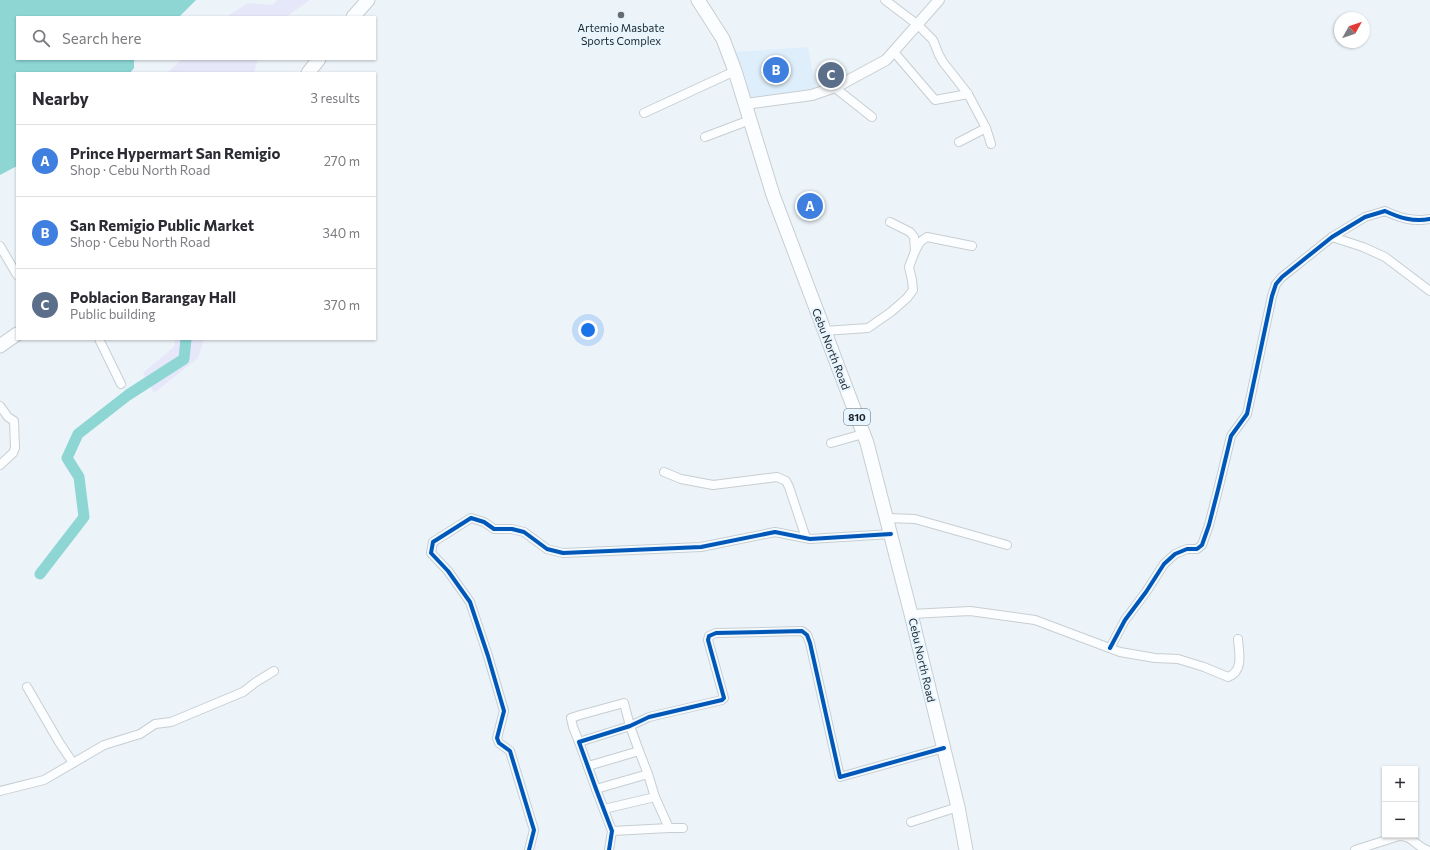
<!DOCTYPE html>
<meta charset="utf-8">
<style>
:root{--surface:#fff;--page:#f2f2f3;--text:#2b2b33;--muted:#7c7c81;--line:#e1e1e2;--accent:#656c71}
body{margin:0;font-family:Commissioner,sans-serif;background:var(--page);color:var(--text)}
.controls{position:absolute;right:12px;bottom:12px;display:grid;overflow:hidden;border-radius:0px;box-shadow:0 1px 3px #0004}
.controls button{width:36px;height:36px;display:grid;place-items:center;padding:0;border:0;border-bottom:1px solid var(--line);background:var(--surface);color:var(--text);font:20px sans-serif}
.compass{position:absolute;left:1334px;top:12px;width:36px;height:36px;border-radius:50%;background:var(--surface);box-shadow:0 1px 3px #0004;rotate:50deg}
.you{position:absolute;left:588px;top:330px;width:14px;height:14px;margin:-10px;border:3px solid #fff;border-radius:50%;background:#1a73e8;box-shadow:0 0 0 6px #1a73e833}
.badge{display:grid;place-items:center;width:26px;height:26px;border-radius:50%;background:var(--accent);color:#fff;font-size:13px;font-weight:700}
.pin{position:absolute;translate:-50% -50%;border:2px solid #fff;box-shadow:0 1px 4px #0006}
.list{margin:0;padding:0;list-style:none}
h2{display:flex;justify-content:space-between;align-items:center;height:52px;margin:0;padding:0 16px;font-size:17px}
h2 small{font-size:13px;font-weight:400;color:var(--muted)}
.list li{display:grid;grid-template-columns:26px 1fr auto;gap:12px;align-items:center;box-sizing:border-box;height:72px;padding:0 16px;border-top:1px solid var(--line)}
.list b{display:block;font-size:15px;white-space:nowrap}
.list p{margin:0;font-size:13px;white-space:nowrap;color:var(--muted)}
.list em{font-size:13px;font-style:normal;color:var(--muted)}
.icon{flex:none;width:22px;height:22px;fill:none;stroke:currentColor;stroke-width:2;stroke-linecap:round;stroke-linejoin:round}
.map{position:relative;flex:none;width:1430px;height:850px;overflow:hidden}
.search{position:absolute;background:var(--surface);box-shadow:0 1px 3px #0004;left:16px;top:16px;width:360px;height:44px;display:flex;align-items:center;gap:10px;box-sizing:border-box;padding:0 14px;border-radius:0px;color:var(--muted);font-size:15px}
.panel{position:absolute;background:var(--surface);box-shadow:0 1px 3px #0004;left:16px;top:72px;width:360px;height:268px;border-radius:0px}
.map>svg:first-child{display:block}
</style>
<div class="map">
<svg width="1430" height="850" viewBox="0 0 1430 850">
<rect width="100%" height="100%" fill="#ecf4f9"/>
<polygon fill="#deeffb" points="808,47 816,89 749,100 733,52"/>
<g fill="#e6e8f9">
<polygon points="277,0 310,0 286,17 226,17 248,3 272,5"/>
<polygon points="182,59 258,59 254,73 167,73"/>
<polygon points="174,339 204,339 198,358 154,393 143,373 175,346"/>
</g>
<polygon fill="#8dd6d4" points="0,0 196,0 179,17 17,17 17,59 134,59 134,68 130,73 17,73 17,166 0,175"/>
<g fill="none" stroke-linecap="round" stroke-linejoin="round">
<polyline stroke="#8dd6d4" stroke-width="11" points="40,574 84,517 79,477 67,458 78,434 128,395 184,359 186,339"/>
<g stroke="#c7ced2" stroke-width="10">
<g id="minor">
<polyline points="885,0 918,25 933,40 939,55 943,62 968,94 986,128 991,144"/>
<polyline points="894,52 935,100 968,94"/>
<polyline points="834,87 872,117"/>
<polyline points="644,113 735,71"/>
<polyline points="705,137 750,120"/>
<polyline points="959,142 986,128"/>
<polyline points="890,222 910,232 914,237 915,251"/>
<polyline points="1332,237 1363,247 1385,257 1430,291"/>
<polyline points="0,246 17,275"/>
<polyline points="824,331 868,328 891,312 907,298 913,290 912,280 909,267 915,251 920,242 927,237 972,246"/>
<polyline points="99,339 121,384"/>
<polyline points="0,406 8,417 14,421 15,448 13,453 0,465"/>
<polyline points="831,443 863,434"/>
<polyline points="664,472 681,479 713,485 777,477 786,481 789,487 806,538"/>
<polyline points="887,518 915,519 1007,545"/>
<path d="M911 614 970 611 1035 620 1120 652 1155 658 1178 659 1204 667 1228 677C1244 671 1239 653 1238 639"/>
<path d="M1110 648 1125 620 1146 592 1164 564 1175 554 1187 549H1197L1202 545 1209 525 1219 486 1231 436 1247 414 1272 296 1276 284 1282 277 1332 237 1365 217 1385 211C1400 218 1413 222 1430 219"/>
<polyline points="27,687 59,742 73,763"/>
<polyline points="579,742 573,727 571,718 580,715 624,703 630,726 639,751 648,774 655,797 669,828 683,828"/>
<polyline points="588,766 639,751"/>
<polyline points="596,789 648,774"/>
<polyline points="0,791 44,780 104,745 140,734 155,724 171,722 243,692 256,682 274,671"/>
<polyline points="604,809 655,797"/>
<polyline points="911,822 958,807"/>
<polyline points="612,831 669,828"/>
<polyline points="529,850 534,830 510,751 499,743 497,738 504,711 488,656 470,602 448,571 431,553 433,542 471,518 484,522 494,529 512,529 524,532 547,549 563,553 701,547 775,532 810,539 891,534"/>
<polyline points="609,850 612,831 596,789 579,742 630,726 649,717 722,700 724,698 708,640 709,636 716,633 802,631 807,635 810,643 840,777 944,748"/>
<path d="M1355 850 1399 836C1413 836 1414 845 1427 850"/>
</g>
</g>
<g stroke="#c7ced2" stroke-width="12">
<polyline id="tertiary" points="745,104 812,95 838,86 886,60 939,0"/>
</g>
<g stroke="#c7ced2" stroke-width="15">
<g id="trunk">
<polyline points="698,0 723,39 735,71 773,195 867,443 911,614 958,807 966,850"/>
<polyline points="353,17 368,0"/>
<polyline points="308,73 319,59"/>
<polyline points="0,346 17,334"/>
</g>
</g>
<use href="#minor" stroke="#fcfdfe" stroke-width="8"/>
<use href="#tertiary" stroke="#fcfdfe" stroke-width="10"/>
<use href="#trunk" stroke="#fcfdfe" stroke-width="13"/>
<g stroke="#e6f5ff" stroke-width="6">
<g id="cycleway">
<path d="M1110 648 1125 620 1146 592 1164 564 1175 554 1187 549H1197L1202 545 1209 525 1219 486 1231 436 1247 414 1272 296 1276 284 1282 277 1332 237 1365 217 1385 211C1400 218 1413 222 1430 219"/>
<polyline points="529,850 534,830 510,751 499,743 497,738 504,711 488,656 470,602 448,571 431,553 433,542 471,518 484,522 494,529 512,529 524,532 547,549 563,553 701,547 775,532 810,539 891,534"/>
<polyline points="609,850 612,831 596,789 579,742 630,726 649,717 722,700 724,698 708,640 709,636 716,633 802,631 807,635 810,643 840,777 944,748"/>
</g>
</g>
<use href="#cycleway" stroke="#0057b8" stroke-width="4"/>
</g>
<circle fill="#656c71" stroke="#e6f5ff" stroke-width="1.5" cx="621" cy="15" r="4"/>
<g text-anchor="middle" stroke-width="4" stroke-linejoin="round" paint-order="stroke">
<rect fill="#e6f5ff" stroke="#596268" stroke-width="1" x="844" y="409" width="26" height="16" rx="3"/>
<g font-size="10" font-weight="bold" fill="#1c2328">
<text x="857" y="421">810</text>
</g>
<g font-size="11" fill="#1c2328" stroke="#e6f5ff">
<text x="621" y="32">Artemio Masbate<tspan x="621" dy="13">Sports Complex</tspan></text>
</g>
<g font-size="11" fill="#1c2328" stroke="#e6f5ff">
<text transform="translate(831 349) rotate(69)" y="4">Cebu North Road</text>
<text transform="translate(922 660) rotate(77)" y="4">Cebu North Road</text>
</g>
</g>
</svg>
<div class="controls">
<button>+</button>
<button>−</button>
</div>
<svg class="compass" viewBox="-18 -18 36 36"><path d="M0-13l5 13h-10z" fill="#e53935"/><path d="M0 13l5-13h-10z" fill="#7c7c81"/></svg>
<div class="you"></div>
<div class="pin badge" style="left:810px;top:206px;background:#3f7fe0">A</div>
<div class="pin badge" style="left:776px;top:70px;background:#3f7fe0">B</div>
<div class="pin badge" style="left:831px;top:75px;background:#5c6f8a">C</div>
<div class="search"><svg class="icon" aria-label="search" viewBox="0 0 24 24"><circle cx="10" cy="10" r="6"/><path d="M15 15l6 6"/></svg>Search here</div>
<section class="panel">
<h2>Nearby<small>3 results</small></h2>
<ul class="list">
<li><span class="badge" style="background:#3f7fe0">A</span><div><b>Prince Hypermart San Remigio</b><p>Shop · Cebu North Road</p></div><em>270 m</em></li>
<li><span class="badge" style="background:#3f7fe0">B</span><div><b>San Remigio Public Market</b><p>Shop · Cebu North Road</p></div><em>340 m</em></li>
<li><span class="badge" style="background:#5c6f8a">C</span><div><b>Poblacion Barangay Hall</b><p>Public building</p></div><em>370 m</em></li>
</ul>
</section>
</div>
